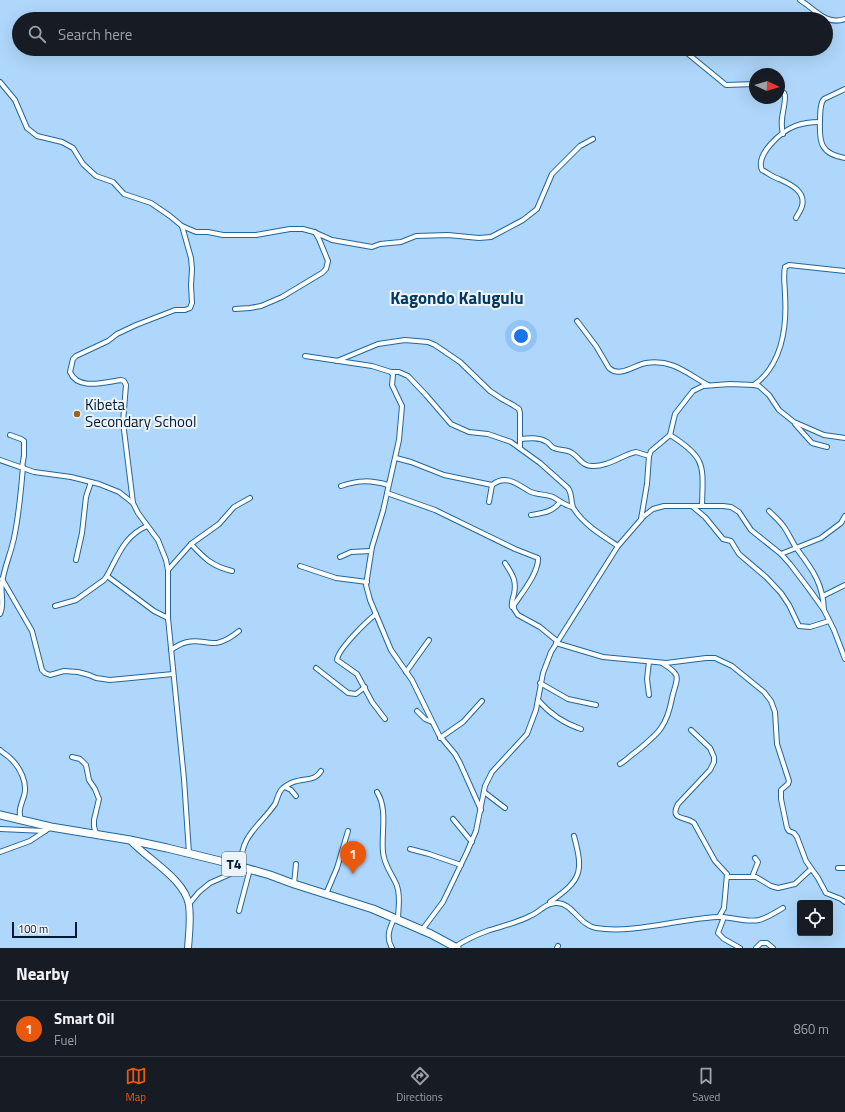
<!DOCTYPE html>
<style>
:root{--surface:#171b24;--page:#20242c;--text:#f1f3f6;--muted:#9ea1a6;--line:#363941;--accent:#ea580c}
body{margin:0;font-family:"Titillium Web",sans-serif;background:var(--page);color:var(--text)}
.controls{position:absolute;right:12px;bottom:12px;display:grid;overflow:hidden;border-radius:4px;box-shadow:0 4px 16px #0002}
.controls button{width:36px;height:36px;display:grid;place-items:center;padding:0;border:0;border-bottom:1px solid var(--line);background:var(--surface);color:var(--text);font:20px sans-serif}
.compass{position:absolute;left:749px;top:68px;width:36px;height:36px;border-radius:50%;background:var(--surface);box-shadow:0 4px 16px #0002;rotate:94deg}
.scale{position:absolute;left:12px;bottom:10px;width:65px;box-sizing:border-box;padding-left:4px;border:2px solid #011b32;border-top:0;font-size:11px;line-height:14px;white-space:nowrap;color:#011b32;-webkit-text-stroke:3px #edf3fa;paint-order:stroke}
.you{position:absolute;left:521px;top:336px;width:14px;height:14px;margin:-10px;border:3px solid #fff;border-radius:50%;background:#1a73e8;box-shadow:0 0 0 6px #1a73e833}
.badge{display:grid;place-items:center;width:26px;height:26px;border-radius:50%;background:var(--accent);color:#fff;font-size:13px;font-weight:700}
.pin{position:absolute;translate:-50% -33px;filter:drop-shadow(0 1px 2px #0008)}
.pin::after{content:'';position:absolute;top:21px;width:14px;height:12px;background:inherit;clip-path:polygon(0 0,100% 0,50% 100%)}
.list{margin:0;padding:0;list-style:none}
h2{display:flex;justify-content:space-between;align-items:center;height:52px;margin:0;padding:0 16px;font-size:17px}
h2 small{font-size:13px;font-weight:400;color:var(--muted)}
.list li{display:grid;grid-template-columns:26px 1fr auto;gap:12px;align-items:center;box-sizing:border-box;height:56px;padding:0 16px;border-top:1px solid var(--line)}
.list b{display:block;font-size:15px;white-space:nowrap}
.list p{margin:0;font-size:13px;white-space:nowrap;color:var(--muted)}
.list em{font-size:13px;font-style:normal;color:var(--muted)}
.icon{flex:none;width:22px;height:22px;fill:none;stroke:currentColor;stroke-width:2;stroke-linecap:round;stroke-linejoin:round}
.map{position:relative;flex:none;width:845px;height:948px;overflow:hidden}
.search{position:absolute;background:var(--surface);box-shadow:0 4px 16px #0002;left:12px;right:12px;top:12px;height:44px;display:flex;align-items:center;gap:10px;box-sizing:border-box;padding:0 14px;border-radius:22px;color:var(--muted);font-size:15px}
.sheet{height:108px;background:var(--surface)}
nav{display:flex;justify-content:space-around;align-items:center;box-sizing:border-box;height:56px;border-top:1px solid var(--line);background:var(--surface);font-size:11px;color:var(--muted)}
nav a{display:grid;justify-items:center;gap:2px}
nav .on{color:var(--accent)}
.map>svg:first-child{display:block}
</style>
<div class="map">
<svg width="845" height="948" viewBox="0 0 845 948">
<rect width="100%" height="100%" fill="#afd7fb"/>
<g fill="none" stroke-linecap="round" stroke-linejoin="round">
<g stroke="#20669c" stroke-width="6">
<g id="minor">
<path d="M800 0C815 9 826 26 845 19"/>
<polyline points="682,49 726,85 755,84"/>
<polyline points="0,82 15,100 27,128 37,136 62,142 73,148 83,164 96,176 113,182 124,194 151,203 170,216 182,226 196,232 208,232 223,235 256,235 290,229 303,229 314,232 332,240 372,247 380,244 401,242 416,236 448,235 479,238 491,237 523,220 537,209 552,174 580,146 593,139"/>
<path d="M779 89 784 93 785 96C785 110 779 119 783 134"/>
<path d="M845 89 824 99 822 102C820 108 820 115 820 121 819 143 821 154 845 158"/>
<path d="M796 218C798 214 801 210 802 206 806 191 790 184 779 179 773 177 768 173 762 170 755 154 782 131 795 126 803 123 812 122 820 122"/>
<path d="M182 226 191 258 192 269 191 285 192 303 190 308 185 310H175L136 325 117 334 108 341 76 356 73 359 70 372C78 391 105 382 121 380L124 381 126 385 123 422 133 503 138 513 158 540 166 560 168 570V618L184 779 189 853"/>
<polyline points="235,309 250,308 261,306 282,297 322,273 326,269 328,261 319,239 315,232"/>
<path d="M577 321 596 346 609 368C620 378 634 365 646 363 673 359 686 373 708 385"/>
<polyline points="305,356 372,366 391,372 393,375 392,385 402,406 399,440 383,511 372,547 366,585 370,600 391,650 412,680 439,735 455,754 460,763 481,810"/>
<polyline points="337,361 378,344 405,340 428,342 435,345 460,362 490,391 502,399 513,405 519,409 520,413 520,447"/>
<path d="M391 372H399L408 376 426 395 451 424 469 432 488 434 511 442 540 463 568 488C573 495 570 503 574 509 584 525 603 536 618 546"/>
<path d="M754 385C782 365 787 327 785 295 785 286 783 276 785 267L789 265 845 271"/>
<polyline points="795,424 812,443 827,447"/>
<polyline points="10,435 21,439 24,441 24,456 22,467"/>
<path d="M670 435C707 458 703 466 702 506"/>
<path d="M520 439C529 438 539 437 547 442 550 444 551 447 554 448 560 451 567 449 572 453 580 458 582 466 592 466 608 467 622 455 636 452L649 456"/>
<polyline points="396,458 411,462 444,475 492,485"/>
<polyline points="0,460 34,472 71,477 99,484 119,492 133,503"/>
<path d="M341 486C359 480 370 480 388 485"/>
<path d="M387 493 435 510 515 549 538 558C539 572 522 593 514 605V609L518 615 540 627 557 641"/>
<path d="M489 502 492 485C506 474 517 484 529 491 536 495 545 494 553 497 560 501 564 505 572 507"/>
<polyline points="693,507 705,517 723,539 731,541 739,554 766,577 781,593 789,605 799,626 810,627 829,621"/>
<path d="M769 511C774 516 780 521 784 527 789 534 792 542 797 549 812 569 823 583 824 610"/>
<path d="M531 515C543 513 553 512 560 502"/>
<polyline points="641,519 647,484 649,456 651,451 670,435 675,414 689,396 693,391 703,386 730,384 754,385 759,386 769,395 779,410 794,422 824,435 845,438"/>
<path d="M191 544C205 559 212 566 232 571"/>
<polyline points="781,554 821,538 841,523 845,516"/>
<polyline points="340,557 351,552 371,551"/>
<polyline points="76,560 82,533 86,497 91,482"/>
<path d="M505 563C512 574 517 580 514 594 513 598 511 602 512 607"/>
<polyline points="300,566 336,578 367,582"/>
<polyline points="168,570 191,544 219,524 234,507 250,498"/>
<polyline points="107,576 154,611 168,618"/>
<polyline points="2,579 32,631 42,670 45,673 50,675 64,671 78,672 89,675 96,678 110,680 173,674"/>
<polyline points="823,596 845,585"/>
<path d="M55 606 76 600 104 580 107 576C118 556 124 536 147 526"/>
<path d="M0 614C5 605 0 593 2 583 4 568 11 553 14 538 19 515 21 491 23 467"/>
<path d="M376 614C367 621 338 649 337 660L357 674 372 702 385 719"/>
<polyline points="556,643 603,657 666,663 706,658 715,658 732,666 764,692 771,701 775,712 777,744 789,781 788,784 781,790 781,799 787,828 789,831 794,833 797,837 806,861 818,878 826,893 841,899 845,902"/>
<path d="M171 650C182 642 190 640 204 642 209 643 215 644 220 642 227 640 233 636 239 631"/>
<polyline points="649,662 647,679 649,695"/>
<polyline points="316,668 348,693 356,694 365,687"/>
<polyline points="406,672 429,640"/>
<polyline points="540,683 568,699 596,705"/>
<path d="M538 700C550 714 563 723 581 729"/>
<polyline points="417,711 425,719 432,722"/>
<path d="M691 730 710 748 714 757V762L710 770 678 804C669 821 686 816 694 823L715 861 727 874 724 908 719 917"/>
<polyline points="440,738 463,722 482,701"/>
<path d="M0 750C3 753 7 755 10 758 20 767 28 783 24 796 21 806 18 809 21 821"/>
<polyline points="72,757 80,759 86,765 89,780 95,789 99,799 94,820 94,827 97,835"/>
<path d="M620 764C627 760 631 755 637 751 659 733 667 726 672 698 677 677 683 676 662 663"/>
<polyline points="285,787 291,790 296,796"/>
<path d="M377 792C388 809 381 833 383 852 384 866 393 875 397 886 401 897 398 909 398 920"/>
<polyline points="484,792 505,808"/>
<polyline points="453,819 472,842"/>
<polyline points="0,829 45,831"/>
<polyline points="410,849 429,854 461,865"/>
<polyline points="0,852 30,841 51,827"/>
<polyline points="838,868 845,868"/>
<polyline points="727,877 756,877 771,886 778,888 795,884 811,869"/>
<polyline points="752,877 758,862 755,858"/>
<polyline points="294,884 296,864"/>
<polyline points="326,894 337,868 348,831"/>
<path d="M550 902C581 880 584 873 574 836"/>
<path d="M189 904 199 892 210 883 228 875 242 867C238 837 261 825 275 804 278 798 278 792 283 788 287 785 292 782 297 781 307 778 315 781 321 771"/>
<polyline points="239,911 250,869"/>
<polyline points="724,917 718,933 724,939 740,948"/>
<polyline points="422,930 443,902 467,852 476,831 485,786 492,772 527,734 536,710 543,673 551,652 618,546 644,516 653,509 664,506 723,506 731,507 739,512 751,530 781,554 790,564 809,589 824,610 834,630 845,659"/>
<path d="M455 947C465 940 476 935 487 931 502 926 517 923 530 916 540 912 545 903 556 903 572 902 580 926 596 928 634 934 678 919 717 917 730 916 745 923 759 920 767 918 776 912 783 908"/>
<path d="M392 948C386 938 389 929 394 919"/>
<polyline points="557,948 558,946"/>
<polyline points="756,948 761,943 767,943 773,948"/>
</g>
</g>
<g stroke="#20669c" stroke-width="8">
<path id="secondary" d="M130 840C147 859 185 879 189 905 191 919 189 934 188 948"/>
</g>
<g stroke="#20669c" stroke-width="9">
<polyline id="trunk" points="0,815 51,827 130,840 167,848 224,862 270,875 294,884 373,909 431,934 457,948"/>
</g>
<use href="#minor" stroke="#fff" stroke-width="4"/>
<use href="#secondary" stroke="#fff" stroke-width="6"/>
<use href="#trunk" stroke="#fff" stroke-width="7"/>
</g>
<circle fill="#9c6421" stroke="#edf3fa" stroke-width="1.5" cx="77" cy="414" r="4"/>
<g text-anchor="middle" stroke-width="4" stroke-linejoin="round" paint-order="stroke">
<rect fill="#edf3fa" stroke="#485c6e" stroke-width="1" x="222" y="852" width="24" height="24" rx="3"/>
<g font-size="14" font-weight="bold" fill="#011b32">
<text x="234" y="869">T4</text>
</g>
<g font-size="15" fill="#011b32" stroke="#edf3fa" text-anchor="start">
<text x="85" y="410">Kibeta<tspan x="85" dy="17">Secondary School</tspan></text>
</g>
<g font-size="17" font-weight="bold" fill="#013b63" stroke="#edf3fa">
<text x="457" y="304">Kagondo Kalugulu</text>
</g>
</g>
</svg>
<div class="controls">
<button><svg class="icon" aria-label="locate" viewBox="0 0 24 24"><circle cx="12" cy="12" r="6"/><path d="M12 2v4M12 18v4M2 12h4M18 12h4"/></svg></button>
</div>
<svg class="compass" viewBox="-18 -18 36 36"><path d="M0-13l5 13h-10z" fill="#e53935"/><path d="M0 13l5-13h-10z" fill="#9ea1a6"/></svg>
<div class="scale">100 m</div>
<div class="you"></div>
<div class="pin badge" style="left:353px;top:874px">1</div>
<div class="search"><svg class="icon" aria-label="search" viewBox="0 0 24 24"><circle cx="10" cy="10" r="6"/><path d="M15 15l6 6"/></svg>Search here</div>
</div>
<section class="sheet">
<h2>Nearby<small></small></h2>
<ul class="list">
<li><span class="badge">1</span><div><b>Smart Oil</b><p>Fuel</p></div><em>860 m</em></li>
</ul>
</section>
<nav>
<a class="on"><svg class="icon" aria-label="map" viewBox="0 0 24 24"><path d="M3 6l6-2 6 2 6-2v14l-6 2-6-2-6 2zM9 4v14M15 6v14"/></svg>Map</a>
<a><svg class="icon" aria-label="directions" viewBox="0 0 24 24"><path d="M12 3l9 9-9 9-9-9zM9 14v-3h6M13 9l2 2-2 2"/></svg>Directions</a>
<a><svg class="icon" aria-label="saved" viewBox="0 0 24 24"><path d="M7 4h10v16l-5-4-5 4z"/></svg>Saved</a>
</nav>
